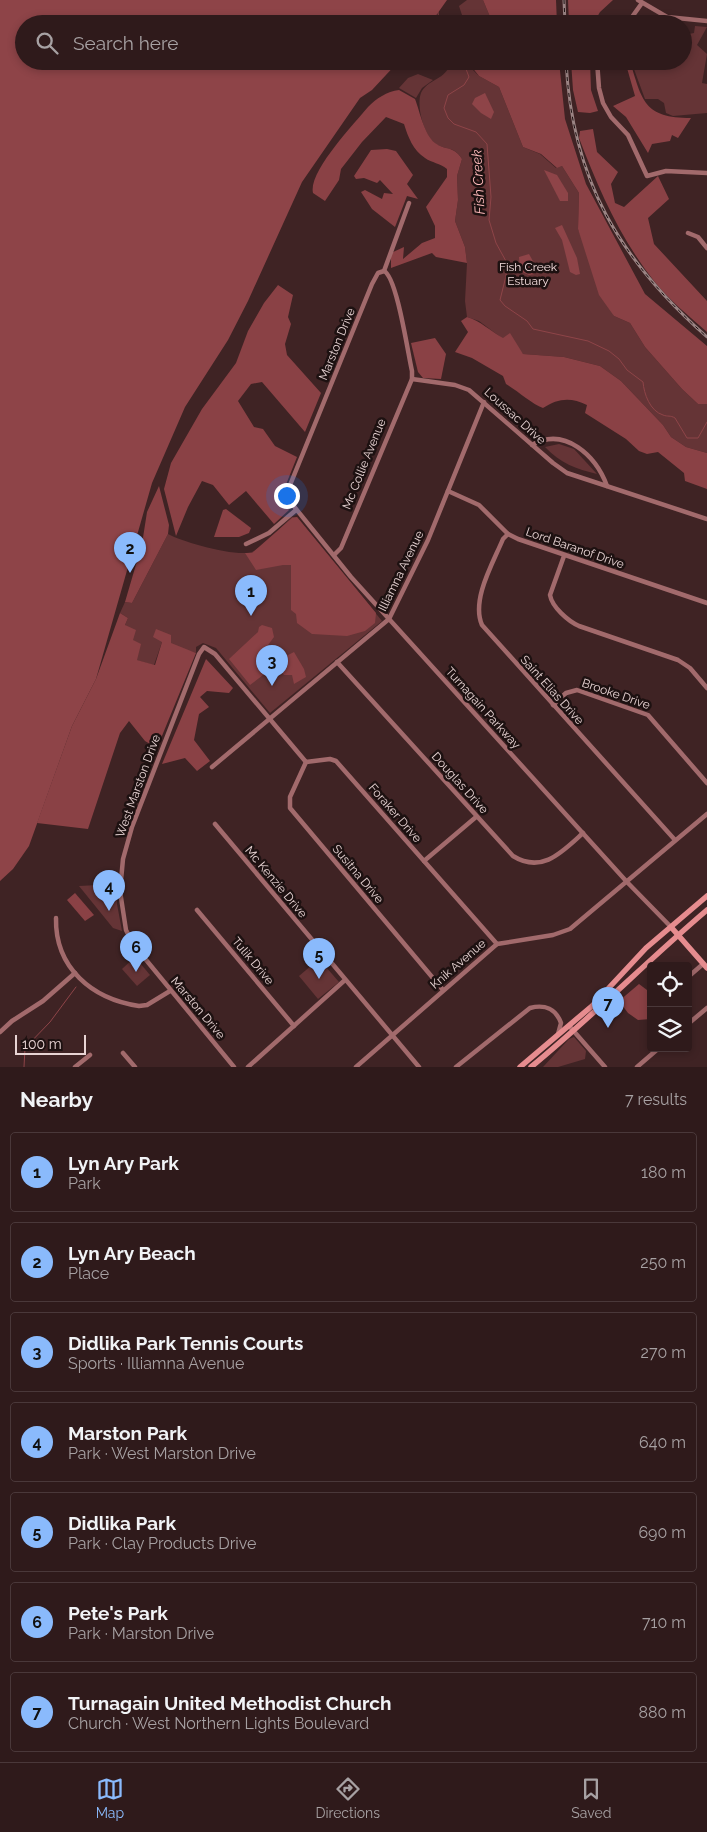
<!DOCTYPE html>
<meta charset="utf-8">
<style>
:root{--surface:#2f1a1b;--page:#3b2728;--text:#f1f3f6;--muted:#a7a1a3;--line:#4a383a;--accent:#8abafc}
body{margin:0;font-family:Raleway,sans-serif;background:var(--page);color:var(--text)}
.controls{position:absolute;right:15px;bottom:15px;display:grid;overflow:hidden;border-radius:5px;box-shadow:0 2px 8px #0003}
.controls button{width:45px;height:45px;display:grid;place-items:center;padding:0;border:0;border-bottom:1px solid var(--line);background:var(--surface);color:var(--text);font:25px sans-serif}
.scale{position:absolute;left:15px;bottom:12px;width:71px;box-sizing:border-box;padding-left:5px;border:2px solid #e8d4d4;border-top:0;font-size:14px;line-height:18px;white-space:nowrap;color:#e8d4d4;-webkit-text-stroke:4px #1d1111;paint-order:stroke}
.you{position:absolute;left:286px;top:495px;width:18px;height:18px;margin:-12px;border:4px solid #fff;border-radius:50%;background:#1a73e8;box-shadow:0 0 0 8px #1a73e833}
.badge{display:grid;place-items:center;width:32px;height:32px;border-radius:50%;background:var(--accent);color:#111;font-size:16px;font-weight:700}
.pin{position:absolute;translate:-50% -41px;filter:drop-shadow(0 1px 2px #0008)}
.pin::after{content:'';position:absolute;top:26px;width:18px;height:15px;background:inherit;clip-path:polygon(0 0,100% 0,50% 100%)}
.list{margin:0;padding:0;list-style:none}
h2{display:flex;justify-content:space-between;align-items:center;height:65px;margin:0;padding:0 20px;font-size:21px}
h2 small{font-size:16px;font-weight:400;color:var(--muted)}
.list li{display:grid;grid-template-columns:32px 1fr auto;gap:15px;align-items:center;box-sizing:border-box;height:80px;margin:0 10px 10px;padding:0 10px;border:1px solid var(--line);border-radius:5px}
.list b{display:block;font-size:19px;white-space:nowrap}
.list p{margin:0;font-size:16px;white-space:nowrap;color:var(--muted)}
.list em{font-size:16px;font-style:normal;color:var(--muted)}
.icon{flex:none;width:28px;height:28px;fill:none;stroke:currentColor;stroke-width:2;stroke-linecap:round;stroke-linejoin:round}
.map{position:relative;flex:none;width:707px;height:1067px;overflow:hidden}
.search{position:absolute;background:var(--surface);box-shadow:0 2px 8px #0003;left:15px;right:15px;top:15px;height:55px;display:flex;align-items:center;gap:12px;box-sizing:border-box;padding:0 18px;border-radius:28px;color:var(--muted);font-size:19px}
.sheet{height:695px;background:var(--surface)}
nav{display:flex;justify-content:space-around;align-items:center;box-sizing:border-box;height:70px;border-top:1px solid var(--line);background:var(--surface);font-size:14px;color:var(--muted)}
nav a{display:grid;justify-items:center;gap:2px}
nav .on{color:var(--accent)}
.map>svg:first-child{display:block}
</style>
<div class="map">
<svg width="707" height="1067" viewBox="0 0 707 1067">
<rect width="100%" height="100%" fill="#3f2324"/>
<g fill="#653436">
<polygon points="467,0 483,0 493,24 465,24 459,6"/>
<polygon points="695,26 707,27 697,45 707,54 702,83 707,84 707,113 673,116 666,113 664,103 658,99 645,99 631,61 683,61 683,35 694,33"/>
<path d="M420 61H464L479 76 499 87 523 147 540 154 556 168 562 166 579 193 578 229 614 316 630 323 645 347 682 389 698 404H707V453L686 447 671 437 663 425 621 381 600 366 564 357 523 354 479 321 467 317 465 301 467 263 465 247 455 221 458 200 457 176 462 159C453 145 447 151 436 144 424 136 416 106 421 93 427 80 443 80 449 67L442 63 436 66 422 64Z"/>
<polygon points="418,74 433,80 422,88 416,98 399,88 408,78"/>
<path d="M559 444 574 449 597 474C576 469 560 463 545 447Z"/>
<path d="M292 517H297L382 621 270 713 216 648 203 643 196 647V653L162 642 154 665 136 660 133 640 125 625 128 618 120 613 125 602 132 603 168 534C182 542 242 559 254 551 268 542 280 528 292 517Z"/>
<polygon points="117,884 117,904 122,931 113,928 79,886"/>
<polygon points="135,957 150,975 137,986 122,969"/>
<polygon points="319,959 339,982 318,999 299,976"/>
<polygon points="574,1037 586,1051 585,1059 558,1067 543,1067 569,1039"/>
</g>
<g fill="#8a4145">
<polygon points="483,0 556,0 557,24 493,24"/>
<polygon points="568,0 613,0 600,12 593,24 569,24"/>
<polygon points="467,61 475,61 480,67 489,70 490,61 559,61 565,119 586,184 645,294 707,346 707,404 698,404 682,389 645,347 630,323 614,316 599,295 578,229 579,193 562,166 557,168 541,154 523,147 499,87 479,76"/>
<polygon points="571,61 590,61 591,90 598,111 590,113 578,112 573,90"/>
<path d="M609 61H630C642 101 644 118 691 118L678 138 672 135 670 141 652 144 648 153 626 117 613 106 635 96 627 68Z"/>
<path d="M399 90 415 99C420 112 424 134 435 143 446 151 453 145 462 159L457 176 458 200 455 221 465 247 467 263 436 257 432 253 391 268V253L404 247 403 259 422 243 435 238V226L426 207 447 177V169C440 163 432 163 425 158 413 150 408 137 404 124L386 117 362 142 341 169 339 180 325 201 313 193C308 172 354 124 368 107 376 99 387 91 399 90Z"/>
<path d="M593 129 597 152 618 172 611 184 615 203 624 207 658 176 669 199 648 218 654 244 707 301V332C689 316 669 300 654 281 620 238 599 190 579 138L580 131Z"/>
<polygon points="387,149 396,151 413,175 407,184 418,199 407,196 395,227 372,209 361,192 365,190 382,199 384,193 393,194 380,180 377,183 364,178 356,179 354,176 371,150"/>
<polygon points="278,285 293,295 288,317 291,324 285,344 287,355 321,393 305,432 262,382 251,384 238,401 254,427 263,429 275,446 297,457 283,492 283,499 289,510 274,524 246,491 229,505 213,485 202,481 188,507 176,536 164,489 171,463 202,409 236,363 248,331 264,303"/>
<path d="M467 317C481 321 490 331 503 338L510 333 523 354 564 357 600 366 621 381 663 425 671 437 686 447 707 453V489L685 481 684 473 658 452 647 454 639 451 626 439 585 413 587 405C571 397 558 398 543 408 532 404 518 391 506 384L503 376 472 358 455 352 468 332 461 321Z"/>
<polygon points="435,338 446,354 441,379 423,378 418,372 411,343"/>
<polygon points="159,486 169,525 168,534 132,603 125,602 142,544 147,512"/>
<polygon points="226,509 251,528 249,533 239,537 214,537 223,510"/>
<polygon points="292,518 297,517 376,613 375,623 365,631 347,636 312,634 297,623 296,614 291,610 291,565 283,565 256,570 245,553 252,553"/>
<polygon points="120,613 128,618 125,625 136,630 133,640 141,644 137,660 155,665 162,642 153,637 156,629 171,635 171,643 196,653 157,748 145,741 129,721 120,733 88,829 37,823 72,726 96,679"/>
<polygon points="262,625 272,628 274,637 268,645 276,657 282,658 294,652 304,669 306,677 294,684 292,675 284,675 276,665 250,685 229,659 258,632 259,627"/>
<polygon points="206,659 233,688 229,693 207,691 200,697 209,707 199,714 194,740 210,761 197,771 185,758 162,764"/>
<polygon points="75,893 94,915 85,921 67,900"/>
<polygon points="639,984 651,993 651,1019 638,1020 628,1013 619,1001"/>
</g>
<g fill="#8e4448">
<polygon points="0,0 447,0 430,24 24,24 24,61 399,61 372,90 360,98 302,182 248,301 228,340 185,407 152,483 96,679 72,726 29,846 13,869 0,881"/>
<polygon points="485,93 494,112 491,119 481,113 472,104 475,98"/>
<polygon points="544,170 557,175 568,193 568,201 560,201"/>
<polygon points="562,225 577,258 580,274 576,275 570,272 562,240 555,228"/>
<polygon points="529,254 534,263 535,274 529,275 520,271 519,257"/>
</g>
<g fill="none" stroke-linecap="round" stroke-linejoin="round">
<g stroke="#8e4448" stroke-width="1">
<polyline points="438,12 439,24"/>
<path d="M457 61 466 69 469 77 464 85 448 95 444 108 448 118 454 124 476 132 487 144 491 197 489 220 496 243 507 263 506 276 500 300 505 306 527 321 533 329 588 341 609 351 619 359 627 370 643 382C644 394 650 411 663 415 668 417 670 415 675 418L687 438H698L707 422"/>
<polyline points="24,1067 25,1048 50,1022 76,987"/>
</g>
<g stroke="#a26a6c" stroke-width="4.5">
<polyline points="638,0 667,17 707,21"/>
<polyline points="627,24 642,3"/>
<polyline points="597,61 599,88 603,103 611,117 628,135 647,176 666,171 707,173"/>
<polyline points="409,203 384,271 378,273 372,284 288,490 288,499 351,577 627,882 671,927"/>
<polyline points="688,233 698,237 707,248"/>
<polyline points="412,379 455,385 469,390 553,463 567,473 707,519"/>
<path d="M532 445C565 426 596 456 607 486"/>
<polyline points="448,491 479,505 508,534 518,539 707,603"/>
<path d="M508 534 503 539C493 563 471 600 482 625L675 840"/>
<polyline points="246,544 269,533 296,510"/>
<path d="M334 555 341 548 412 379V371C408 354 397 277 384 271"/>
<path d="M564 556 550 595C552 607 568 621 579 626L678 660 690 668 707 688"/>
<path d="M337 662 513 856C542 874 562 852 583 833"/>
<polyline points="553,705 566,693 577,690 648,715 707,783"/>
<polyline points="306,762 290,797 290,808 443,990"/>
<polyline points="306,762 330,759 336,761 497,944"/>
<polyline points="212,767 389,619 428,540 484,402"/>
<polyline points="215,824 419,1067"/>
<polyline points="424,861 476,817"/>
<polyline points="197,910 294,1026"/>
<path d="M56 918C55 968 92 999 139 1006L147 1005 170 991"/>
<polyline points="688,977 703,964"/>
<polyline points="688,1024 707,1008"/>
<polyline points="571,1028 605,1067"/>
<polyline points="0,1032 12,1021 43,1001 75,973"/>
<polyline points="123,1053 135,1067"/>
<polyline points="75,1067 90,1055"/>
<polyline points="234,1067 133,944 126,930 120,891 123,859 132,827 199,654 204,647 215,654 306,762"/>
<polyline points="248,1067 345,980"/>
<polyline points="356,1067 497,944 553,935 570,929 707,814"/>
<path d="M456 1067 530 1008C545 1004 556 1009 561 1023L558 1034"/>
<polyline points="637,1067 659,1048"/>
</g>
<g stroke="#e68c8f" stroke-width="5.5">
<polyline points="671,927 707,968"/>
<polyline points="520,1067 592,1006 646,948 707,896"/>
<path d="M531 1067C592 1017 647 961 707 910"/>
</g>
<g stroke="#9b8484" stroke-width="3">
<g id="rail">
<polyline points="564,0 565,24"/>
<path d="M566 61C572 180 620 260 707 337"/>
</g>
</g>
<use href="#rail" stroke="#1d1111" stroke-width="1" stroke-dasharray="4" stroke-linecap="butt"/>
</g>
<g text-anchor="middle" stroke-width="5" stroke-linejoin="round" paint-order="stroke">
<g font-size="12" fill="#f5dede" stroke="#1d1111">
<text x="528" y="271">Fish Creek<tspan x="528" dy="14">Estuary</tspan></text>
</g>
<g font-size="12" fill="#e8d4d4" stroke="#1d1111">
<text transform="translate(337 344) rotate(-68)" y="4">Marston Drive</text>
<text transform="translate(515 416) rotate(42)" y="4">Loussac Drive</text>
<text transform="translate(364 464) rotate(-68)" y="4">Mc Collie Avenue</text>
<text transform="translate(575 548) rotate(19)" y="4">Lord Baranof Drive</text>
<text transform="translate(401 571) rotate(-64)" y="4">Illiamna Avenue</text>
<text transform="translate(552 690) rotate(48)" y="4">Saint Elias Drive</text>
<text transform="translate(616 694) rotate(19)" y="4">Brooke Drive</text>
<text transform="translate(483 708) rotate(48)" y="4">Turnagain Parkway</text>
<text transform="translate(460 783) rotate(48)" y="4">Douglas Drive</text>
<text transform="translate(138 786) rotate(-70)" y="4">West Marston Drive</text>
<text transform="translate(395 813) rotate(49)" y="4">Foraker Drive</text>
<text transform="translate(358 874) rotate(50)" y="4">Susitna Drive</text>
<text transform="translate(276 882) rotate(50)" y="4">Mc Kenzie Drive</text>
<text transform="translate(253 961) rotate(50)" y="4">Tulik Drive</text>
<text transform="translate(458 964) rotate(-41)" y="4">Knik Avenue</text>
<text transform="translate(198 1008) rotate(50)" y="4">Marston Drive</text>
</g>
<g font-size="14" font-style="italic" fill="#febabb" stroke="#1d1111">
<text transform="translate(478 182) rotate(-93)" y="5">Fish Creek</text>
</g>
</g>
</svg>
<div class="controls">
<button><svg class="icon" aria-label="locate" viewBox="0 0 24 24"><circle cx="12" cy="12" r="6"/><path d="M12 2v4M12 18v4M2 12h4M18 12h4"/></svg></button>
<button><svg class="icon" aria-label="layers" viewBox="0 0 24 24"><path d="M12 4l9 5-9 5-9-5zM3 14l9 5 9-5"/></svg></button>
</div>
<div class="scale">100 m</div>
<div class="you"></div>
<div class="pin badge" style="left:251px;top:616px">1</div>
<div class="pin badge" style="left:130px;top:573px">2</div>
<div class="pin badge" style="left:272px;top:686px">3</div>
<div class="pin badge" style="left:109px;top:911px">4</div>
<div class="pin badge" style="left:319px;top:979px">5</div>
<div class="pin badge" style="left:136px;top:972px">6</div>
<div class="pin badge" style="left:608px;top:1028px">7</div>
<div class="search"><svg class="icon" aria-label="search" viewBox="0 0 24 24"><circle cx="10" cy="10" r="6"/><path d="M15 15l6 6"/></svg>Search here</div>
</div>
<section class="sheet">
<h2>Nearby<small>7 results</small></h2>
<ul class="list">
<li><span class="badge">1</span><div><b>Lyn Ary Park</b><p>Park</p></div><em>180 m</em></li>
<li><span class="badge">2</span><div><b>Lyn Ary Beach</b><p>Place</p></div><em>250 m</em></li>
<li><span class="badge">3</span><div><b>Didlika Park Tennis Courts</b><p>Sports · Illiamna Avenue</p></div><em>270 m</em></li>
<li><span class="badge">4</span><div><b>Marston Park</b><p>Park · West Marston Drive</p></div><em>640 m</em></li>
<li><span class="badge">5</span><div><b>Didlika Park</b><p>Park · Clay Products Drive</p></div><em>690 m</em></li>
<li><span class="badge">6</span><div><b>Pete's Park</b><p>Park · Marston Drive</p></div><em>710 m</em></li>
<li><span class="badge">7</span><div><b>Turnagain United Methodist Church</b><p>Church · West Northern Lights Boulevard</p></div><em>880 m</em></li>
</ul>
</section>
<nav>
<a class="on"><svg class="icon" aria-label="map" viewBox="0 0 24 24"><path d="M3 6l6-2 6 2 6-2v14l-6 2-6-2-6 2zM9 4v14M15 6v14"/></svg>Map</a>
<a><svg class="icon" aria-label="directions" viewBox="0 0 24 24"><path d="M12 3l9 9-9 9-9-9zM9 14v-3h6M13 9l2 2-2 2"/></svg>Directions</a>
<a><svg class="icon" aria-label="saved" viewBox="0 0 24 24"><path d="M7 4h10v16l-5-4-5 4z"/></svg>Saved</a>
</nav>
